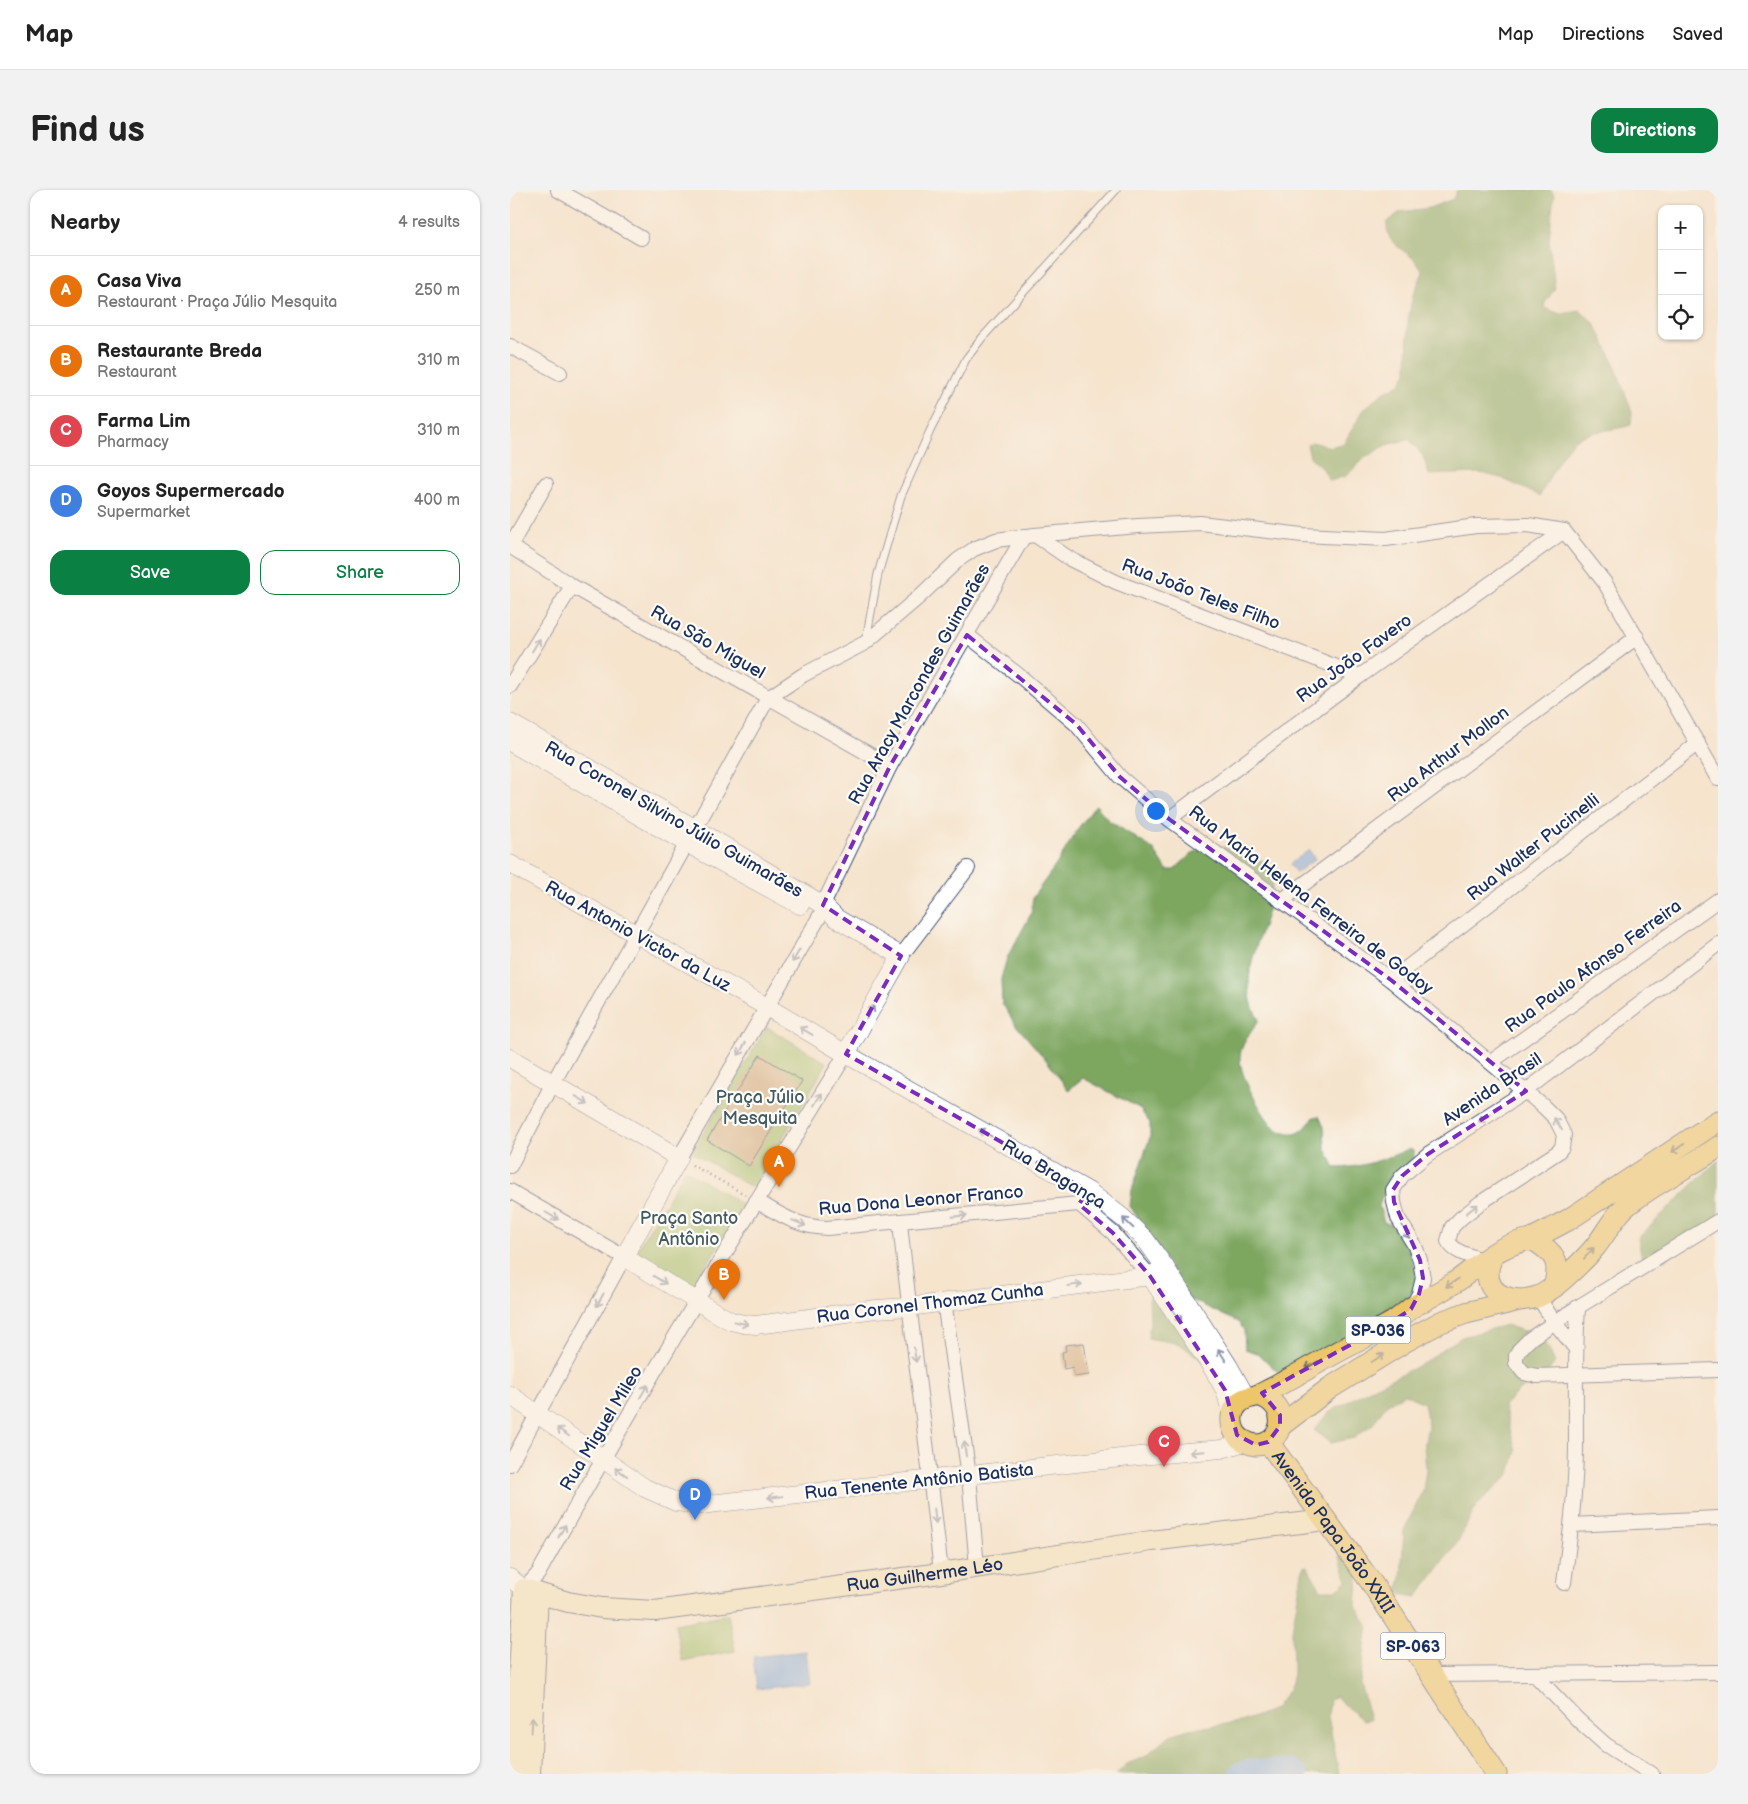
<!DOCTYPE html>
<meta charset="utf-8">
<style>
:root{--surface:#fff;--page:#f2f2f2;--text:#222;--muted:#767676;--line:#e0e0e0;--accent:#0b8043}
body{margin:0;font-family:"Balsamiq Sans",sans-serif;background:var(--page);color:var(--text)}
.controls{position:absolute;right:15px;top:15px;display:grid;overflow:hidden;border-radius:10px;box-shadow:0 1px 4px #0004}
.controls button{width:45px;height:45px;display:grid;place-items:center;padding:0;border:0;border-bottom:1px solid var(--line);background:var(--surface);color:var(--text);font:25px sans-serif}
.you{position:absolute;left:645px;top:620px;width:18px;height:18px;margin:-12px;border:4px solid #fff;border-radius:50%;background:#1a73e8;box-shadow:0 0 0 8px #1a73e833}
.badge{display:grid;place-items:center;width:32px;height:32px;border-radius:50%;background:var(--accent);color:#fff;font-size:16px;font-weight:700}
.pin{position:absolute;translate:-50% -41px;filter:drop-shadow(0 1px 2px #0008)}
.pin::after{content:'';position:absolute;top:26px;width:18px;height:15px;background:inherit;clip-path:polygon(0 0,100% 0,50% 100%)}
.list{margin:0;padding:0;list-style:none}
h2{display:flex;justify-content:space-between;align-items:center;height:65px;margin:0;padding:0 20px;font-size:21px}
h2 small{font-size:16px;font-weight:400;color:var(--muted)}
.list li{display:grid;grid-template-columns:32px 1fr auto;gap:15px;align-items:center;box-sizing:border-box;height:70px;padding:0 20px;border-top:1px solid var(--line)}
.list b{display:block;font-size:19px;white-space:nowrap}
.list p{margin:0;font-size:16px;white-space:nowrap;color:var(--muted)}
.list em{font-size:16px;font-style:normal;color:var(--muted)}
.actions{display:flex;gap:10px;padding:15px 20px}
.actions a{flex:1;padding:11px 0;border:1px solid var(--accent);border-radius:15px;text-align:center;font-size:18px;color:var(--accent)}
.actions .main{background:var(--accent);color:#fff}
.icon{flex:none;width:28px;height:28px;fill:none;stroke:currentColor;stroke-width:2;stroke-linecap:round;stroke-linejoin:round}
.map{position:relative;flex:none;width:1208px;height:1584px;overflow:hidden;border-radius:15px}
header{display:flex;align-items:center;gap:30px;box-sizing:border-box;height:70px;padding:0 25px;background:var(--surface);border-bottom:1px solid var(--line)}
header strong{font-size:24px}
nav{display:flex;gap:28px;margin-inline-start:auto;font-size:18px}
.intro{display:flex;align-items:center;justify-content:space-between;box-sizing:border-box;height:120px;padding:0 30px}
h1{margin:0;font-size:35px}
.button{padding:12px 22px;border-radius:15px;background:var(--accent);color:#fff;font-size:18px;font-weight:700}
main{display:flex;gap:30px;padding:0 30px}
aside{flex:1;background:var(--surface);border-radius:15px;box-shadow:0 1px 4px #0004}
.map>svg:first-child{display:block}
</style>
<header>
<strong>Map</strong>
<nav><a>Map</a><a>Directions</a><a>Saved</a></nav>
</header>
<div class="intro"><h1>Find us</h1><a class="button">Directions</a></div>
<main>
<aside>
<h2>Nearby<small>4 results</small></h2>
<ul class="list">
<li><span class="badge" style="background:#e8710a">A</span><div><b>Casa Viva</b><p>Restaurant · Praça Júlio Mesquita</p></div><em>250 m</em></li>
<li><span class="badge" style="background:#e8710a">B</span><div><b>Restaurante Breda</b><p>Restaurant</p></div><em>310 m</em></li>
<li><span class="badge" style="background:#e0444e">C</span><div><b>Farma Lim</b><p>Pharmacy</p></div><em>310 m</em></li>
<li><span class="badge" style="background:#3f7fe0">D</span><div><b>Goyos Supermercado</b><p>Supermarket</p></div><em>400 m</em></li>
</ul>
<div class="actions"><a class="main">Save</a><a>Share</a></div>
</aside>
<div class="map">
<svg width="1208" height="1584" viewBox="0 0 1208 1584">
<rect width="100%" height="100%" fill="#fdfcf7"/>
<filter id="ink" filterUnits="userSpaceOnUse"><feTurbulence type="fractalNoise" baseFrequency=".02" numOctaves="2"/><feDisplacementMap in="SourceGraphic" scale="10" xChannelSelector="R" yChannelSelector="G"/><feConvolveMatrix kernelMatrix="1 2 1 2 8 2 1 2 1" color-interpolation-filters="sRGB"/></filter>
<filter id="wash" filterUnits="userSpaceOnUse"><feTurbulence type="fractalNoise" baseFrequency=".0096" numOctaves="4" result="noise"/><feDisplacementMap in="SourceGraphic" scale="20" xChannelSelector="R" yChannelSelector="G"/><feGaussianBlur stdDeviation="1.12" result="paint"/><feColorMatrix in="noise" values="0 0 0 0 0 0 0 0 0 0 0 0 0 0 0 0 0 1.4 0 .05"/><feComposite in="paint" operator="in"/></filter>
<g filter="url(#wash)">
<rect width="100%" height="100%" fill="#f5e4cd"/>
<g fill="#9cc06a" stroke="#5c7864">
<polygon points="257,837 317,873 243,998 182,962"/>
<polygon points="175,980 233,1015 183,1097 125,1063"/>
<polygon points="218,1424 225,1461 172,1471 165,1434"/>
</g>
<g fill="#7da65e" stroke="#4c6a5e">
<path d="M947 0H1041L1044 5 1039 50 1045 98 1035 113 1034 118 1048 123 1070 120 1085 134 1104 173 1122 222 1121 235C1103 241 1084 240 1068 248 1055 254 1037 293 1030 306L991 288 970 283 919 285 913 266 899 249 876 255 855 268 836 286 820 291 813 279 800 267 797 255 802 252 821 257 834 253 854 219 873 203 890 194 897 183 898 130 903 105 913 82C910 78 907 73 904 69 889 56 876 54 877 32L890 22 919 18 943 9Z"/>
<path d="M586 615 598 630 643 659 657 680H664L681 664 703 653 745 669 755 671C757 678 761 686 762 693 763 704 759 717 756 727 745 763 728 794 749 830 742 841 731 853 730 867 729 885 751 923 763 936 768 941 777 945 784 944 793 943 799 933 804 927L809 926 814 937 815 957 825 978C852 978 875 969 899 959L904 961V968L873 1005 869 1016 874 1032 888 1038 893 1043 909 1091 900 1113 787 1187 769 1183 749 1164 735 1159 734 1140 728 1132 680 1109 696 1174 670 1154 638 1148 640 1133 639 1107 660 1088 662 1080 620 1016 622 1000 640 947V933L629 918 573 888 563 896 559 901 537 871 505 834 492 813 491 789 497 768 521 724 523 707 546 675 569 637Z"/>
<polygon points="1208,970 1208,1034 1154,1070 1132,1069 1128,1048"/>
<polygon points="996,1135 1017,1142 1036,1152 1045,1173 1031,1190 1010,1200 994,1216 1006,1261 1000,1284 967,1315 947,1353 907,1407 887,1404 891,1387 894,1340 913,1301 916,1279 914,1257 918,1235 914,1213 894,1204 875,1216 863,1234 844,1248 821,1253 804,1240 818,1223 856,1201 914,1173 933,1159 952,1147"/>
<polygon points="829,1365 849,1379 846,1416 858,1435 850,1493 860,1530 853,1531 825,1506 820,1510 818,1526 829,1584 606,1584 617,1574 636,1566 660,1545 679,1539 730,1532 765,1519 779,1499 783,1484 782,1440 793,1377 797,1376 811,1400 826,1400 837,1391"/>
</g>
<g fill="#77a7e1" stroke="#496ba0">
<polygon points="799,660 805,669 786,683 780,674"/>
<polygon points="296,1461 300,1493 247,1499 243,1467"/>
</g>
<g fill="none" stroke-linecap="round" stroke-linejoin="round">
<polyline stroke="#77a7e1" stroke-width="25" points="731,1584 738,1582 781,1582 785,1584"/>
</g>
<g id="blocks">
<g fill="#cca77b">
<polygon points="250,865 292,891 239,976 197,950"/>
<polygon points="574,1153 579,1185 564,1187 563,1177 554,1179 552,1162 556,1161 555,1155"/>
</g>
</g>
</g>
<g filter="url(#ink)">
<use href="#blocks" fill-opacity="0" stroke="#3c4a6f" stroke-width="1"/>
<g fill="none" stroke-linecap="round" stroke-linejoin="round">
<g stroke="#3c4a6f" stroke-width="9">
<polyline id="service" points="356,450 368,384 391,306 420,241 456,169 472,148 606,0"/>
</g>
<g stroke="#3c4a6f" stroke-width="16">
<g id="minor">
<polyline points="48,0 131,48"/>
<polyline points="0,156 50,183"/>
<polyline points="525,345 560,369 606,392 850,486"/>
<polyline points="0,356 62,396 380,576"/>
<polyline points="0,356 36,294"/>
<path d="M457 445 511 487 566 534 610 587 659 629 881 790 1034 917 1046 929 1054 945 1052 957 1048 962 970 1013 951 1028 942 1037 938 1051C944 1063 961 1066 973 1070"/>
<polyline points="0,496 62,396"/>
<polyline points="659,629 850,486 1054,341"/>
<polyline points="771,711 1127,447"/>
<polyline points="391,766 458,678"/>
<polyline points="881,790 1188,553"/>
<polyline points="981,872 1208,710"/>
<polyline points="169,968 311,724 313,715 380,576 514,346"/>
<polyline points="0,976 43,893 258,508 293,485 355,453 409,407 448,370 464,359 486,350 525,345 628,336 690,333 793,345 876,349 966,336 1018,335 1054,341 1095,393 1208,589"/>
<polyline points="0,1001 114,1067 0,1274"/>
<path d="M246 1011C272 1025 287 1037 317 1038L569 1014 578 1001"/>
<polyline points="569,1014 603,1043 640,1086"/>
<polyline points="1208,1031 1068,1117 1021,1148 1009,1160 1006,1166 1006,1173 1014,1183 1027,1186 1208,1180"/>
<path d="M390 1033C402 1150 419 1266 431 1383"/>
<polyline points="1028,1107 1045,1133 1065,1158"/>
<polyline points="434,1111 459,1286 467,1377"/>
<polyline points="902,1116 909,1104 913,1088 910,1070 905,1056 888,1028 884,1012 883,1000 892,986 918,964 1016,901 1208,754"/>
<polyline points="1062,1335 1208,1328"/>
<path d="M1054 1393C1060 1347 1066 1301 1066 1255 1066 1209 1065 1163 1068 1117"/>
<path d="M14 1399 28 1384C126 1208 231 1036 336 864"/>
<polyline points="1024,1484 1068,1530 1096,1555 1142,1584"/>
<polyline points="922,1485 1208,1482"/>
</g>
</g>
<g stroke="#3c4a6f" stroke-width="19">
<g id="tertiary">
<polyline points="0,533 186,639 313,715 326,728 391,766 336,864"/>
<polyline points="0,552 178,654 290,715"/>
<polyline points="0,674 257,817 336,864 578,1001 613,1028 635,1049 655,1077 718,1175 736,1207"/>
<polyline points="0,868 169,968 114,1067 208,1124 221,1131 234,1134 246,1135 366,1119 398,1117 640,1086 655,1077"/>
<polyline points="640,1086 703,1179 715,1200 722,1225"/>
<polyline points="0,1205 135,1298 166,1312 190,1315 629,1266 712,1259 735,1252"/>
<polyline points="0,1388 14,1399"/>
</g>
</g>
<g stroke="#3c4a6f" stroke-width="22">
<g id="secondary">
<path id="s1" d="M3 1584 14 1399 58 1412 92 1418 145 1421 431 1383 641 1351 816 1330"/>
<polyline points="20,1584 28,1403"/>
</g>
</g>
<g stroke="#3c4a6f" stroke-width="23">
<g id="primary">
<polyline points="1022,1049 1058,1030 1208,931"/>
<path d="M1044 1097C1059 1084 1073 1072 1085 1057 1095 1045 1103 1028 1115 1017 1143 993 1178 978 1208 957"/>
<path d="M748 1205C782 1215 774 1255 746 1255 739 1254 730 1250 726 1244 720 1235 720 1221 729 1213 735 1207 741 1208 749 1205 754 1203 758 1200 763 1198 785 1186 807 1173 829 1161 847 1151 866 1142 883 1132 889 1128 895 1123 901 1118 916 1109 932 1101 947 1091 972 1073 989 1054 1022 1049 1044 1062 1052 1071 1044 1097 1039 1100 1033 1105 1027 1107 1006 1114 976 1108 978 1081 978 1076 981 1070 982 1065"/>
<polyline points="770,1236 820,1198 894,1152 931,1132 956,1123 1009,1110"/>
<path id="s2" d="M758 1252 861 1392 986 1584"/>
</g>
</g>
<polyline stroke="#3c4a6f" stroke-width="2.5" stroke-dasharray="1 4" stroke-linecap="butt" points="182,975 236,1005"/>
<use href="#service" stroke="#fff" stroke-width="7"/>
<use href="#minor" stroke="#fff" stroke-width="14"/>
<use href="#tertiary" stroke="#fff" stroke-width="18"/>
<use href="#secondary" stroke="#f7e8c3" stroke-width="20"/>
<use href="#primary" stroke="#ecc669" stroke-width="21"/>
</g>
<defs><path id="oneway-shaft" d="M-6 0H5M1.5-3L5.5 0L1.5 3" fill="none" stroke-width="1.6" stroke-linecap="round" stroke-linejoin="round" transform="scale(1.25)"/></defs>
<g stroke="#8d97ae">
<use href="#oneway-shaft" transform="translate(26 455) rotate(-58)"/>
<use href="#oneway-shaft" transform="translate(286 766) rotate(120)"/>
<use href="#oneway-shaft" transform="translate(360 822) rotate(-61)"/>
<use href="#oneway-shaft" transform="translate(296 841) rotate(-149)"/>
<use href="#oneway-shaft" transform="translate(232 859) rotate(120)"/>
<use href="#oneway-shaft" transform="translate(308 909) rotate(-58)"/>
<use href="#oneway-shaft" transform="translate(72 910) rotate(31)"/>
<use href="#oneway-shaft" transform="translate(975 928) rotate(147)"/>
<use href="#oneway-shaft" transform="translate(1048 934) rotate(-123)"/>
<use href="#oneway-shaft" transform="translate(475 943) rotate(-151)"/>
<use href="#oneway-shaft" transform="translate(962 1019) rotate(-38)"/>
<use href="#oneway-shaft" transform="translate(42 1026) rotate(30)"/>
<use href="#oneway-shaft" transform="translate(450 1026) rotate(-6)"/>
<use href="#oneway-shaft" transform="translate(289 1033) rotate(22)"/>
<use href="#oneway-shaft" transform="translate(618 1033) rotate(-136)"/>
<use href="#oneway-shaft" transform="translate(896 1042) rotate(59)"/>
<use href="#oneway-shaft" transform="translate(150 1090) rotate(31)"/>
<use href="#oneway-shaft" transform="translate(565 1095) rotate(-7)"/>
<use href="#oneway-shaft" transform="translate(90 1110) rotate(119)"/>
<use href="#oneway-shaft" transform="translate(667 1126) rotate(56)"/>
<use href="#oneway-shaft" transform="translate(231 1133) rotate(12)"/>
<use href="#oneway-shaft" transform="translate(405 1165) rotate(82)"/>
<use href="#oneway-shaft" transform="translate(712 1165) rotate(-123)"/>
<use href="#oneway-shaft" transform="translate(134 1201) rotate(-59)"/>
<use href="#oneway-shaft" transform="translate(53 1242) rotate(-145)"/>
<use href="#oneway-shaft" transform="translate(455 1259) rotate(-98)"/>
<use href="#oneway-shaft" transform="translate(687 1262) rotate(175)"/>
<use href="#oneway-shaft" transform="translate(111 1282) rotate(-146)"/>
<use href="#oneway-shaft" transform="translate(265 1307) rotate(174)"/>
<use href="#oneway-shaft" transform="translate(425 1326) rotate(84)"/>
<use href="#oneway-shaft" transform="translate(52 1341) rotate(-61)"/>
</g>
<g stroke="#797363">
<use href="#oneway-shaft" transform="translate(1168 958) rotate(146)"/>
<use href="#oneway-shaft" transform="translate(1079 1063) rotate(-48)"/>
<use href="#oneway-shaft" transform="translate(942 1093) rotate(147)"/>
<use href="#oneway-shaft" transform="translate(868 1168) rotate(-32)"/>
<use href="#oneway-shaft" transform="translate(802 1175) rotate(150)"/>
</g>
<use stroke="#898c90" href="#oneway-shaft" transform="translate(22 1535) rotate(-87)"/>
</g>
<path d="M0 0H1208V1584H0ZM457 445 566 534 610 587 659 629 881 790 1016 901 918 964 892 986 883 1000 884 1012 910 1070 913 1088 909 1104 901 1119 882 1132 752 1203 770 1225V1236L758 1252 746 1255 727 1245 715 1200 640 1086 603 1043 569 1014 578 1001 336 864 391 766 313 715 380 576Z" fill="#f5e4cd" fill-opacity=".55" fill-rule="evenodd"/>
<path fill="none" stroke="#7b2cbf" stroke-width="4" stroke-dasharray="10 6" stroke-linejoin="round" d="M457 445 566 534 610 587 659 629 881 790 1016 901 918 964 892 986 883 1000 884 1012 910 1070 913 1088 909 1104 901 1119 882 1132 752 1203 770 1225V1236L758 1252 746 1255 727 1245 715 1200 640 1086 603 1043 569 1014 578 1001 336 864 391 766 313 715 380 576Z"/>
<g text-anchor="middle" stroke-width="4.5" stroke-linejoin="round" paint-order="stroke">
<g fill="#fdfcf7" stroke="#5f6c8c" stroke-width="1">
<rect x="835.5" y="1126.5" width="65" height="27" rx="4"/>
<rect x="870.5" y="1442.5" width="65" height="27" rx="4"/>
</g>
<g font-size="16" font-weight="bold" fill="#1b2f5e">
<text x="868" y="1146">SP-036</text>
<text x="903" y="1462">SP-063</text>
</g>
<g font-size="18" fill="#1b2f5e" stroke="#fdfcf7">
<text transform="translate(691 404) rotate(21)" y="6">Rua João Teles Filho</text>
<text transform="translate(198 452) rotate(30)" y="6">Rua São Miguel</text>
<text transform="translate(844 468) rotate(-36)" y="6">Rua João Favero</text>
<text transform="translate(409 494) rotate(-61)" y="6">Rua Aracy Marcondes Guimarães</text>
<text transform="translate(938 564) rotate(-37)" y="6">Rua Arthur Mollon</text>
<text transform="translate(164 629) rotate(30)" y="6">Rua Coronel Silvino Júlio Guimarães</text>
<text transform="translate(1023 657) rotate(-38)" y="6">Rua Walter Pucinelli</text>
<text transform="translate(801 710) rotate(37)" y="6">Rua Maria Helena Ferreira de Godoy</text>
<text transform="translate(128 746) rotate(29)" y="6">Rua Antonio Victor da Luz</text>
<text transform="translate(1083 776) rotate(-36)" y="6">Rua Paulo Afonso Ferreira</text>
<text transform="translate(982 899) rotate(-34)" y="6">Avenida Brasil</text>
<text transform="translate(544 984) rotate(31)" y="6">Rua Bragança</text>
<text transform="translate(411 1010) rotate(-5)" y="6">Rua Dona Leonor Franco</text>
<text transform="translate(420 1113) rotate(-7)" y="6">Rua Coronel Thomaz Cunha</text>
<text transform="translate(91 1238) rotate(-59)" y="6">Rua Miguel Mileo</text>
<text transform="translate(409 1291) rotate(-6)" y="6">Rua Tenente Antônio Batista</text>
<text dy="6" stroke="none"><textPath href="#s2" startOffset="111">Avenida Papa João XXIII</textPath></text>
<text dy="6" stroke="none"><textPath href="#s1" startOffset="591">Rua Guilherme Léo</textPath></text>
</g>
<g font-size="18" fill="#425a62" stroke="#fdfcf7">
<text x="250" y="913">Praça Júlio<tspan x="250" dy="21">Mesquita</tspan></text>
<text x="179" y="1034">Praça Santo<tspan x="179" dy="21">Antônio</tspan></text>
</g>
</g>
</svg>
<div class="controls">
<button>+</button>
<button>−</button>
<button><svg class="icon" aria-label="locate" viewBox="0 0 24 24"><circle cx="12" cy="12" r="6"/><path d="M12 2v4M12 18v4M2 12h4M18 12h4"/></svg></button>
</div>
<div class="you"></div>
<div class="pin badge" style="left:269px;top:997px;background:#e8710a">A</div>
<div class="pin badge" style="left:214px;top:1110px;background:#e8710a">B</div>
<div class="pin badge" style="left:654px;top:1277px;background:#e0444e">C</div>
<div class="pin badge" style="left:185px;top:1330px;background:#3f7fe0">D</div>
</div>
</main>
